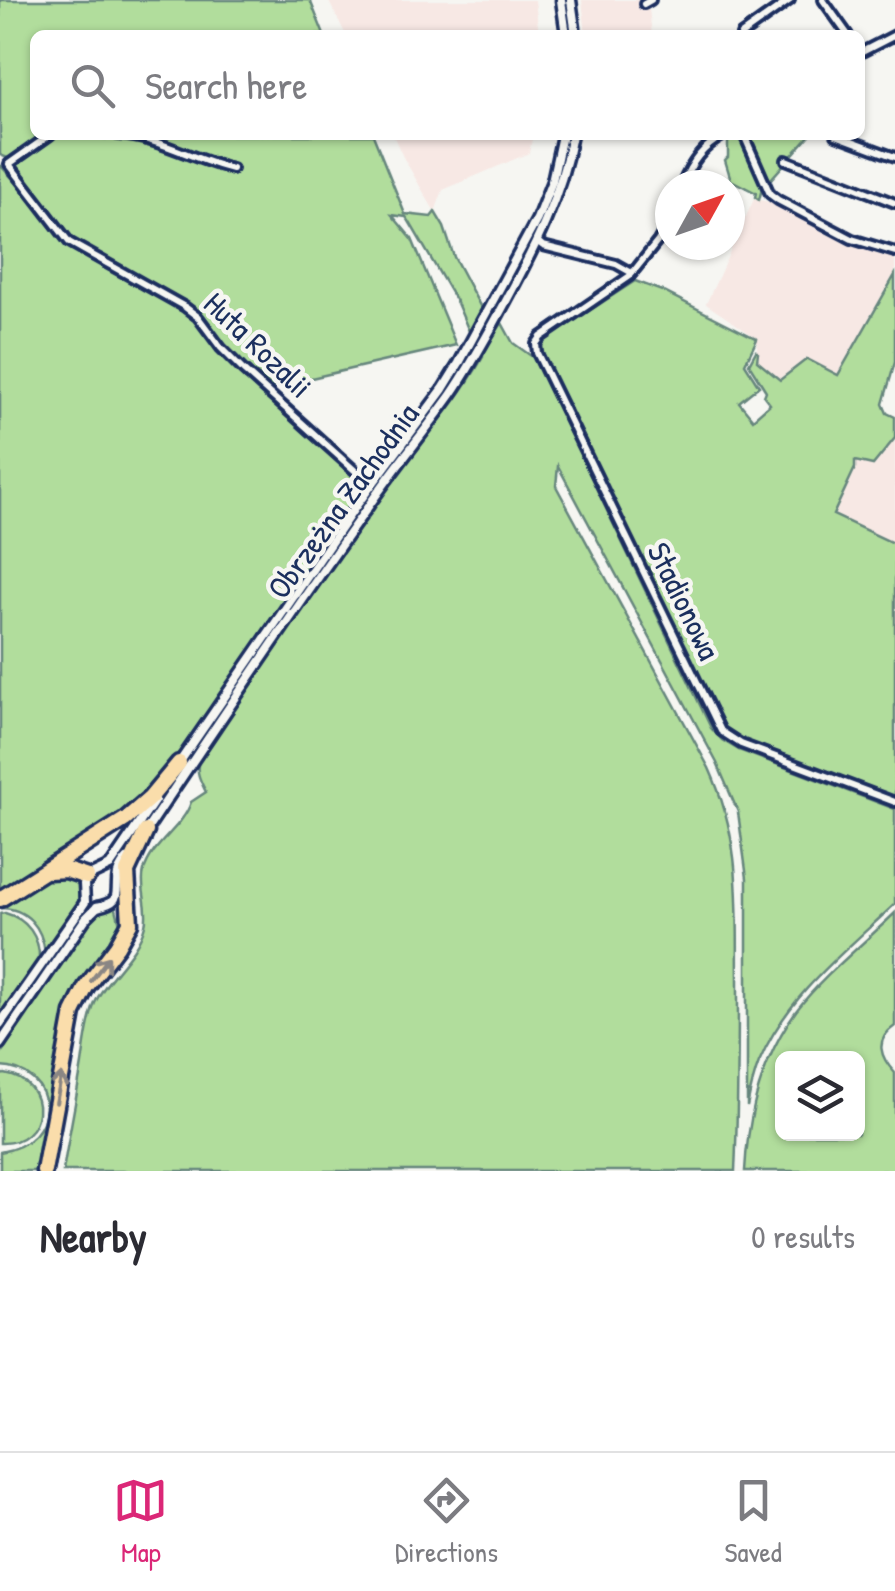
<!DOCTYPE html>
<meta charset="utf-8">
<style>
:root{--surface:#fff;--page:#f2f2f3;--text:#2b2b33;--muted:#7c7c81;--line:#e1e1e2;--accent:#db2777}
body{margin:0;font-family:"Patrick Hand",sans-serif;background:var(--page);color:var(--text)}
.controls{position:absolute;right:30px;bottom:30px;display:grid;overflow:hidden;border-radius:15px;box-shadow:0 2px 8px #0004}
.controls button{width:90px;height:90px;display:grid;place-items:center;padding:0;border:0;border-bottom:2px solid var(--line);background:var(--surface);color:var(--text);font:50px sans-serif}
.compass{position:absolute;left:655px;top:170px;width:90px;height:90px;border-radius:50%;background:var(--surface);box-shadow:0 2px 8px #0004;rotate:50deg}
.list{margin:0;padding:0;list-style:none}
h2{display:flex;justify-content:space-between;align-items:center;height:130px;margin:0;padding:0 40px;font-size:42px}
h2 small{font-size:32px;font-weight:400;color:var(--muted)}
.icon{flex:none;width:55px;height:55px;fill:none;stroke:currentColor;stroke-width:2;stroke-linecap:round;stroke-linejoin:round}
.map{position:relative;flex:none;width:895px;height:1171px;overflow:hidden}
.search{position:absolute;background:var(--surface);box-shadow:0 2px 8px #0004;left:30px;right:30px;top:30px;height:110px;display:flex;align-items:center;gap:25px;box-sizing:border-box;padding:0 35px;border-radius:15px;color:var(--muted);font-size:38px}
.sheet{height:280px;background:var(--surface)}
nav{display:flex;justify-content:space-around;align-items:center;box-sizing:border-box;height:140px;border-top:2px solid var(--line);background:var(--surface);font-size:28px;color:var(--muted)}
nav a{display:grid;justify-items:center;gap:5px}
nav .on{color:var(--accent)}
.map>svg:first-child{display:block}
</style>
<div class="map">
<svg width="895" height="1171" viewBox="0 0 895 1171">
<rect width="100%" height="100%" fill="#f6f6f2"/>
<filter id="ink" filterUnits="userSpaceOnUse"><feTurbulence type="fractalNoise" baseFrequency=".01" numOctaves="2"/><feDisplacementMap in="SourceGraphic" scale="20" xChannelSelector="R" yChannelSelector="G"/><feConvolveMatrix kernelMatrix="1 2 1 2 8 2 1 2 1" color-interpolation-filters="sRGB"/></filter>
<g filter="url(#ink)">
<g fill="#f7e8e4">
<polygon points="328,0 535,0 539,35 346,35"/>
<polygon points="582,0 648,0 652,35 586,35"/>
<polygon points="393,135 533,135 529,153 443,190 435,212 403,157"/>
<polygon points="754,199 770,202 895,259 895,275 838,375 781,381 757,361 757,339 755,337 706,304"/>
<polygon points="895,438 895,544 833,515 855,468 855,460 873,465"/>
</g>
<g fill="#b1dd9c" stroke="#66867d" stroke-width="2.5" fill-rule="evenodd">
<polygon points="0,0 310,0 324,35 35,35 35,135 46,135 10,159 0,155"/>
<path d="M135 135H373L405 214 431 217 435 212 444 227 454 257 495 334 502 323 513 343 534 358 711 728 722 740 739 750 895 809V904C845 951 786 997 759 1062 753 1077 750 1092 747 1107V878L738 812 717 763 558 466 556 486 709 768C742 841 737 901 738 979 738 1043 738 1107 735 1171H63C69 1135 76 1100 82 1064 85 1045 87 1021 95 1003 108 975 137 956 145 925 150 907 139 889 144 871 152 843 183 828 191 802L206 792C201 782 195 772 199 761 261 670 321 575 387 487 420 443 456 406 483 357L471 336 457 303 409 221 406 217 392 215 412 239 456 345 263 389 367 485 200 727 160 779 132 810 0 894V165L23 190 33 192 15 167 23 156 56 136 123 140 163 148 220 167 156 137Z"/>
<polygon points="751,135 810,135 770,180 748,137"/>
<polygon points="737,136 741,139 762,188 759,200 755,197 756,193 731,180 725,160 728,157 728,142"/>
<polygon points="895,275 895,362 883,404 887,413 895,417 895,438 873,465 855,461 855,468 833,515 895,544 895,800 739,740 723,729 542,357 544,355 541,347 546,339 635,281 662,291 757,339 745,364 759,386 739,402 753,419 770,404 764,396 766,391 749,364 756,351 758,353 757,361 780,380 807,359 838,375"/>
<path d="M51 874 80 877 78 903 45 953C42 927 27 908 0 908V904Z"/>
<path d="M115 905 120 924 117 934 75 995 41 1171H0V1152C64 1142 58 1069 0 1067V1055L93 915Z"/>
<path d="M5 913C27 919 40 937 39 960L0 1016V914Z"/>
<path d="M895 913V1026C874 1040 880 1057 895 1073V1171H745C748 1114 762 1058 796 1011 824 975 862 945 895 913ZM858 1058V1134H782V1058Z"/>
<path d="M5 1074C53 1082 47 1145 0 1143V1075Z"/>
</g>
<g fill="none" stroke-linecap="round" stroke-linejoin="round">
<g stroke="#1b2f5e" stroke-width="14">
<g id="minor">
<polyline points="823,0 848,35"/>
<polyline points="644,4 651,0"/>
<polyline points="741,35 790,0"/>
<polyline points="860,53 895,35"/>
<polyline points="50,135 9,164 69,242 185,307 198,317 221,348 243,370 371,485"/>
<path d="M118 135C158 137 193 160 232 169"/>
<polyline points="744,135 770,194 778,200 852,239 895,252"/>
<polyline points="836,135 895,157"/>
<polyline points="786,160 895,203"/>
<path d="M682 185C691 163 703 146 724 135"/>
<polyline points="670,220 658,241 630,276 541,337 536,344 537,353 721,731 741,744 895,802"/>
<polyline points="538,242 543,246 616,264 632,273"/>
</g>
</g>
<g stroke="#1b2f5e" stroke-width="15">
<g id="tertiary">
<polyline points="561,0 566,35"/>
<polyline points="571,0 576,35"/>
<polyline points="179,763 358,503 443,389 459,363 537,219 552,181 562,135"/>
<path d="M146 831C218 723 290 616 365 511 392 471 423 434 451 395 471 366 488 334 505 303 534 249 561 197 572 135"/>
<path d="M97 907C124 901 114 894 118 874 119 870 124 862 127 859"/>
<polyline points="0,1024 81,908 85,902 84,884 87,877 110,866 155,800"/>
<polyline points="0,1044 86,918 97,907"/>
</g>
</g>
<g stroke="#1b2f5e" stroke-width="21">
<g id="motorway">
<polyline points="49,871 66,870 87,877"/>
<polyline points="0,899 126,819 150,798 179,763"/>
<polyline points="44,1171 73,1013 86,987 117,946 130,923 127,872 146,831"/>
</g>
</g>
<use href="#minor" stroke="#f6f6f2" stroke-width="6"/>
<use href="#tertiary" stroke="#f6f6f2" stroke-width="8"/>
<use href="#motorway" stroke="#faddab" stroke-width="14"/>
</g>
<defs><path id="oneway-shaft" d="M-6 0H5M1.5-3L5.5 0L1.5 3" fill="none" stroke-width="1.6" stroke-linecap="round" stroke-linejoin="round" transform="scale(2.5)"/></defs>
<g stroke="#8a8684">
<use href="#oneway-shaft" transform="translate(100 969) rotate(-53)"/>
<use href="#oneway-shaft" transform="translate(59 1088) rotate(-79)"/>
</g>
</g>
<g text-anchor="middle" stroke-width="9" stroke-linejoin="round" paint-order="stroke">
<g font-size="32" fill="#1b2f5e" stroke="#f6f6f2">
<text transform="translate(258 345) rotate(44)" y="11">Huta Rozalii</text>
<text transform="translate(343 501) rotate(-54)" y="11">Obrzeżna Zachodnia</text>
<text transform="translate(684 601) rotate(64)" y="11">Stadionowa</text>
</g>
</g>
</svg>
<div class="controls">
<button><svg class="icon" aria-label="layers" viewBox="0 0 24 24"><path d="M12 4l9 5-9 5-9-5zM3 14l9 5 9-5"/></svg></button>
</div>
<svg class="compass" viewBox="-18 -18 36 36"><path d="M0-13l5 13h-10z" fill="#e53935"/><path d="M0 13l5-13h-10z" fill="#7c7c81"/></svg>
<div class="search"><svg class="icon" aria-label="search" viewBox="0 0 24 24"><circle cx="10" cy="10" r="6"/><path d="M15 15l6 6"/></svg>Search here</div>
</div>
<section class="sheet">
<h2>Nearby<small>0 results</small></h2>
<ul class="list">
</ul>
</section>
<nav>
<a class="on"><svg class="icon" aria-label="map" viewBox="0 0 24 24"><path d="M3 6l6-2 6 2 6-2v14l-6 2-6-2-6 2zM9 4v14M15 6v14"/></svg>Map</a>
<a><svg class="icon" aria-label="directions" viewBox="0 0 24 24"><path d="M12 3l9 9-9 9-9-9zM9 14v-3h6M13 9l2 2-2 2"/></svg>Directions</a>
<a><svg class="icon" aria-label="saved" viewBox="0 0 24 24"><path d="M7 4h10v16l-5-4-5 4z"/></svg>Saved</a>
</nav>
